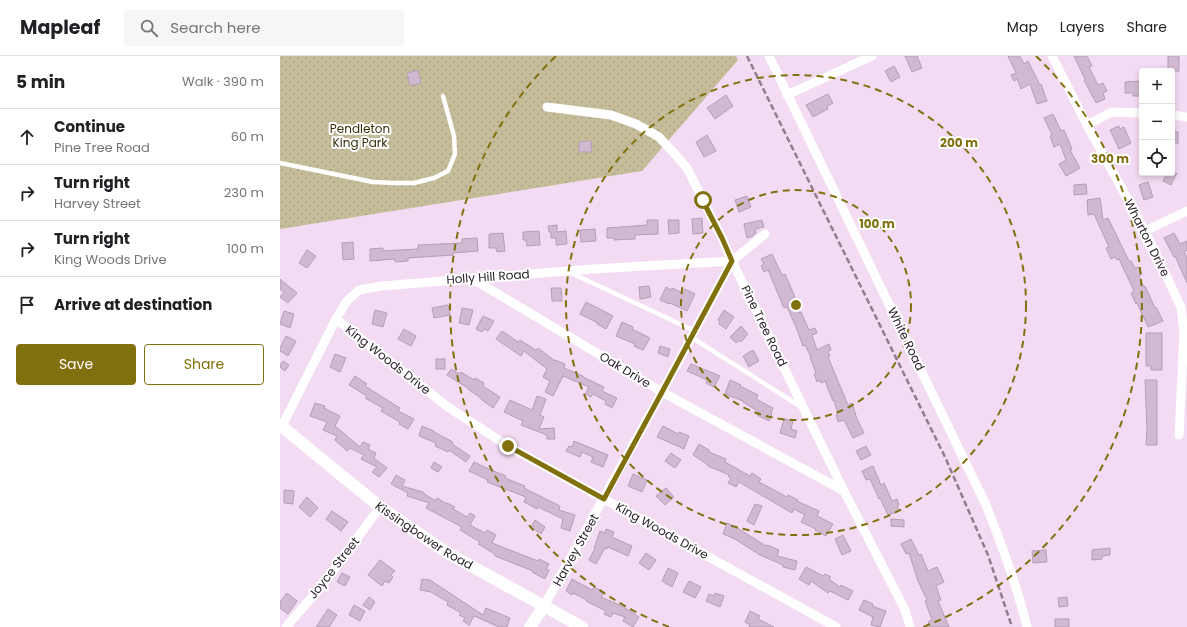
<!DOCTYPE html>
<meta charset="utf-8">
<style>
:root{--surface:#fff;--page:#f6f6f6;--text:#202124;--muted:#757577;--line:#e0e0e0;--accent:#81700e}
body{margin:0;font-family:Poppins,sans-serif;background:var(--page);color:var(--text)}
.controls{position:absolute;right:12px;top:12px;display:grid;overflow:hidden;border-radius:4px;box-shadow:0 2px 6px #0003}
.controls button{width:36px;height:36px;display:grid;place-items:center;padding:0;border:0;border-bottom:1px solid var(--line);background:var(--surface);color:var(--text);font:20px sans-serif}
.stop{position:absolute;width:12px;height:12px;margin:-9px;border:3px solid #81700e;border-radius:50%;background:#fff}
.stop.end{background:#81700e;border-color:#fff;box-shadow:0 1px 4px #0008}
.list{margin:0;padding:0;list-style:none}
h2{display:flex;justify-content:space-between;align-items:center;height:52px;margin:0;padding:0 16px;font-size:17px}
h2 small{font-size:13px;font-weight:400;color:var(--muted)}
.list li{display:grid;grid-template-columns:26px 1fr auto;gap:12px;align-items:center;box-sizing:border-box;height:56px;padding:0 16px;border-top:1px solid var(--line)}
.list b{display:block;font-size:15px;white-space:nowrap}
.list p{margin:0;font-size:13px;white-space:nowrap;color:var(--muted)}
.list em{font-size:13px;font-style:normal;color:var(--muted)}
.actions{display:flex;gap:8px;padding:12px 16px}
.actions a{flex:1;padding:9px 0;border:1px solid var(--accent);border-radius:4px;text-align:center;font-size:14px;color:var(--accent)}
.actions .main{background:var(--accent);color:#fff}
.icon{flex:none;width:22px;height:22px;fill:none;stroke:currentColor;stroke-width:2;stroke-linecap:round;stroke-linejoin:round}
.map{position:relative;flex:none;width:907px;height:571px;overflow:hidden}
header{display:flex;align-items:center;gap:24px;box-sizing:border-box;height:56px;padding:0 20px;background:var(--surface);border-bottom:1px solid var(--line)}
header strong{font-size:19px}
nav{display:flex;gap:22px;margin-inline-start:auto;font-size:14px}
.search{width:280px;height:36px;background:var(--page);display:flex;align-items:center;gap:10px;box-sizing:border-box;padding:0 14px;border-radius:4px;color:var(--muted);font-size:15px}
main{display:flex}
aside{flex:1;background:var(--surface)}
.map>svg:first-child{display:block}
</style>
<header>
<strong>Mapleaf</strong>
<div class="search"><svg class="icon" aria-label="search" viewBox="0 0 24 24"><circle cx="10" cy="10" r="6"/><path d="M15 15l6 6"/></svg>Search here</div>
<nav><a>Map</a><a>Layers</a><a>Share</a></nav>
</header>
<main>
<aside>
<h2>5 min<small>Walk · 390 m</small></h2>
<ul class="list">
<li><svg class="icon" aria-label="ahead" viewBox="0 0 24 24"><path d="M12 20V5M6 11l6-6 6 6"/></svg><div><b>Continue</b><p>Pine Tree Road</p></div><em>60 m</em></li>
<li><svg class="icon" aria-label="right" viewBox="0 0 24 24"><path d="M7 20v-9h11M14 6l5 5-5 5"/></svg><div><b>Turn right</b><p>Harvey Street</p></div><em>230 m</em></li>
<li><svg class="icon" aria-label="right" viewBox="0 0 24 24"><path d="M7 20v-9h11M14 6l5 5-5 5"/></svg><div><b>Turn right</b><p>King Woods Drive</p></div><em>100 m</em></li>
<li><svg class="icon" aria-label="arrive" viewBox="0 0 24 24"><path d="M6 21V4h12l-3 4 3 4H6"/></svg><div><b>Arrive at destination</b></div></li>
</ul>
<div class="actions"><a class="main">Save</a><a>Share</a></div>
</aside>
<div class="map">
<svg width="907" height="571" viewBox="0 0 907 571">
<defs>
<pattern id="park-dots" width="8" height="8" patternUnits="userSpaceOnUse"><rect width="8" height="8" fill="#c5bd9a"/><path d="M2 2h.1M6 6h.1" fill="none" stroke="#a9a285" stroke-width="1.8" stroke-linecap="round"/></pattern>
</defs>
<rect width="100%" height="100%" fill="#f3dbf3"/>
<polygon fill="url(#park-dots)" points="0,0 456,0 458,4 362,115 0,173"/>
<g fill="#d0b9d1" stroke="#b59fb6">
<polygon points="625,0 637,0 642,12 632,16"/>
<polygon points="728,0 740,0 744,8 748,5 760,29 761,28 767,45 757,48 750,28 741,33 737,23 734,25 731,19 736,17"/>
<polygon points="794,0 807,0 812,10 809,11 818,29 823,27 827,35 823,37 825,43 816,47 804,24 805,23"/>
<rect x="888" y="0" width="11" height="15"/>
<polygon points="614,10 620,21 611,26 605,15"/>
<polygon points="138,14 141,27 130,30 127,17"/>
<polygon points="862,25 862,40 853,40 853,37 845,37 845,26"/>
<polygon points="548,38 553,47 547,50 548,53 533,61 526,49"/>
<polygon points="446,39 453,50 435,63 427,52"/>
<polygon points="773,58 781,75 784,74 792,93 790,94 800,112 786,120 779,108 786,104 780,88 774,91 770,80 772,79 764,62"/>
<polygon points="839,70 840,73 844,71 851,87 839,93 830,74"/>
<rect x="892" y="76" width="6" height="11"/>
<polygon points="427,79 436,95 424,101 416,86"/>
<polygon points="311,85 312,96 299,96 299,86"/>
<polygon points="887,117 897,117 891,129 883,125"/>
<polygon points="868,126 873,141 864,144 859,129"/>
<polygon points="806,128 807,138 794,139 794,129"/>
<polygon points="467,140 471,151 459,156 455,144"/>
<polygon points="820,142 823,164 828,162 849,205 851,205 855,212 859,211 862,218 859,220 864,231 865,230 875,252 876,251 883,265 868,271 857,247 856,248 851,237 854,235 839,203 837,204 835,201 831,203 826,192 829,191 814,158 808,159 807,144"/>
<polygon points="422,162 423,177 413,178 412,163"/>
<polygon points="367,164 378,164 378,178 355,179 355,183 334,184 334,182 327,182 327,172 367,169"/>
<polygon points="388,164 399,164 399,177 389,178"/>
<polygon points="482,164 484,171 475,173 476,177 473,180 467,182 464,168"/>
<polygon points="277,169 277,176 286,175 287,188 276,189 276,182 271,182 271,176 269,176 268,170"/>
<polygon points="315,173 316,185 301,186 300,174"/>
<polygon points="259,175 260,189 247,190 246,184 243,184 243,176"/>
<polygon points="223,177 225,195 217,196 216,192 209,192 209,178"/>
<polygon points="894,177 900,188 907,185 907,194 904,196 907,201 907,227 895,200 894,201 884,182"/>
<polygon points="197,182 198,195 173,197 173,199 128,202 128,205 115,206 115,203 90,205 90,193 103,192 103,195 138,193 138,189 182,187 182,183"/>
<polygon points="73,186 74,203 63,204 62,187"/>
<polygon points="27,194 36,200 27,212 19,207"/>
<polygon points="492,198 502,219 505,218 515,241 513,242 519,257 521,256 529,274 535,272 537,277 532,279 537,294 549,288 551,294 548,295 550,300 548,301 568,349 572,347 577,363 584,377 573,382 564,364 558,366 556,359 558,358 554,344 553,345 545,325 541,327 540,324 537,326 534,318 536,317 530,301 531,301 525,289 523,290 516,271 507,251 504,252 488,214 484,216 481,210 484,208 481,203"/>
<polygon points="0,223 17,237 8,247 0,241 4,236 0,233"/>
<polygon points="369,230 371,241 360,243 359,231"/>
<polygon points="386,231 391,234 392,232 403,237 405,233 415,238 407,255 390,247 389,248 380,244"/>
<polygon points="271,232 281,232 282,245 272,245"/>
<polygon points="306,246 333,260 326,273 317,268 318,267 300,258"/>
<polygon points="168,249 170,259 154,262 152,252"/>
<polygon points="182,252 193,254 189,269 179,267"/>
<polygon points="95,254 107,257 103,271 92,268"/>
<polygon points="444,254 454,261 446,273 439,268 440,266 438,264"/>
<polygon points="4,255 14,258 10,272 0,268"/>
<polygon points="203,260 214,265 208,275 204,273 202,276 196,273"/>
<polygon points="342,266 353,271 352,273 370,282 363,294 354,290 355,288 336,280"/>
<polygon points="461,270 468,278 461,286 459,284 456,287 450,281"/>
<polygon points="124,273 136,280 131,290 118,283"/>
<polygon points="222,275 238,286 240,284 256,294 258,292 275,305 275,304 285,308 284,312 303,320 303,321 324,331 322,335 337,342 332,352 325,348 326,345 313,338 311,341 305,338 309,331 283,320 273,340 265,336 270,325 263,321 267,313 244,295 241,300 216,283"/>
<polygon points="866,277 882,277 882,314 871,314 871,310 866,310"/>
<polygon points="6,280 16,285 8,300 0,295 0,292"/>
<polygon points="380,290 390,293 388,301 378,297"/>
<polygon points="473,294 479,305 469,311 463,300"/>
<polygon points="55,298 66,302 60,316 50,311"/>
<rect x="156" y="303" width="9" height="10"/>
<polygon points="3,305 9,309 5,315 0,311 0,309"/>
<polygon points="411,308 440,320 434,331 426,327 427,324 407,315"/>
<polygon points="171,313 180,318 181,316 194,324 195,322 204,327 203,330 220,341 213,352 202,344 202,343 188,333 188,332 167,319"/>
<polygon points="75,320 87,328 85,330 120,352 118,355 134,363 128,373 119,368 120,366 101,355 103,352 85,342 87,340 69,329"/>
<polygon points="450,324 461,329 460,330 478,339 476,343 493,352 491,357 492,358 489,365 477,359 479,356 463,346 463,345 445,338"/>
<polygon points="865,324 877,324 877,389 866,389 867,373"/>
<polygon points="257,340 266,343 260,359 264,361 259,373 274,372 275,383 267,383 267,379 241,369 243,365 224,356 230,344 252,354"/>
<polygon points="35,347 45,350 44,352 60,360 55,370 80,391 83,386 90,389 88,393 96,397 94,402 107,412 99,421 92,416 97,411 81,403 84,399 70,392 67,395 55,384 57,380 43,374 47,366 30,360"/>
<polygon points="504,363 513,365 511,373 517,375 515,382 500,377"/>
<polygon points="142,370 154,375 154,376 173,386 172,388 190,400 186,406 169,394 168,396 155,390 156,387 139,380"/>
<polygon points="383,370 398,378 399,376 409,380 404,393 377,381"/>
<polygon points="294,385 328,399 323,411 311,406 313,401 302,396 300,401 286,395 289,390 292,391"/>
<polygon points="419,388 429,394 429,396 446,403 445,406 470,420 472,417 481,423 479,426 507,441 508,439 518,444 517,445 539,455 537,460 553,468 546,480 535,474 536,473 521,466 525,459 514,453 512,457 459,426 456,431 448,427 451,422 448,420 449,419 428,410 428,409 413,399"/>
<polygon points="586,390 591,399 581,404 576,395"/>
<polygon points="391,397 401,404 395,412 385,405"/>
<polygon points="154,406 162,411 158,416 151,412"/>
<polygon points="194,406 211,414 226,420 225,422 245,430 244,432 280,450 279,454 295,459 290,475 281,472 283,463 258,451 257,453 244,446 246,441 207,426 208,424 189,415"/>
<polygon points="593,410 601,429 604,427 612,445 617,443 619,449 617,450 619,455 608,459 600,442 599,443 590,423 586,424 582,415"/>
<polygon points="353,418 367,424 362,436 348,430"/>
<polygon points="116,419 125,424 122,430 143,436 143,437 156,445 157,442 167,448 167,447 175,451 173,453 187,461 190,457 195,460 190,469 205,477 207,474 216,479 212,487 258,505 259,503 269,508 266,513 269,514 265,523 252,516 253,515 215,500 215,498 198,488 200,486 180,474 182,471 146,452 149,447 127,440 128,437 111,428"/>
<polygon points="386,432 394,441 385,449 376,440"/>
<polygon points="4,434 14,435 13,448 4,447"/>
<polygon points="27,441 38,452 30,461 19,451"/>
<polygon points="475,448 482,450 474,469 467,465"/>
<polygon points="52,455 68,466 61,475 46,463"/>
<polygon points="611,463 624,464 624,471 611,470"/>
<polygon points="255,464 265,471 261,478 251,471"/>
<polygon points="447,467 454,470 486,490 487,489 499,494 497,500 517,505 515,514 503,511 503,509 480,499 455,483 443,478"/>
<polygon points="326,473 334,476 332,481 352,490 348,500 328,491 327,493 325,492 316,508 309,504 315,492 314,492 320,475 325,477"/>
<polygon points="563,479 571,495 562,499 555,483"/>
<polygon points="631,483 639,499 641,498 648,515 657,511 664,526 656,530 661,544 658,545 669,571 650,571 648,566 652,564 645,545 647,544 638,525 629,497 626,498 621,488"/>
<polygon points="830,492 830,499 822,500 822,503 812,504 812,494"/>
<polygon points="766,494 767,506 753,507 752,495"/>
<polygon points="366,497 376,504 369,514 359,507"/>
<polygon points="100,504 115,515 111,519 113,521 109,527 105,525 102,530 88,519"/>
<polygon points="526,511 543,520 545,518 551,521 549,523 560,531 561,529 573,535 568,544 550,535 548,537 531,525 529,529 519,523"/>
<polygon points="388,512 398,517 392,531 382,525"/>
<polygon points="62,517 70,521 65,530 57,526"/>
<polygon points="142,523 150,524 203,559 206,552 230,562 227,571 219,571 194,560 189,569 183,565 185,562 179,559 181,557 167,549 168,546 151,536 140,534"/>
<polygon points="292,523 312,534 314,531 324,536 321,541 342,550 359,561 353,571 343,565 345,561 333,557 331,561 324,558 326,555 306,545 307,544 293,537 292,539 286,535"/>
<polygon points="409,525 421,531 415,542 403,536"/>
<polygon points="7,537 17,545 8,558 0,552 0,546"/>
<polygon points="435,537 444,540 440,551 426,545 429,538 434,540"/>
<polygon points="89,541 95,546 90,554 83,549"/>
<polygon points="787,541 788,550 779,551 778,542"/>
<polygon points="584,544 593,548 592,550 606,555 600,571 591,569 593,561 579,554"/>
<polygon points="74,549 85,555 80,565 69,559"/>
<polygon points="48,553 57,559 49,571 36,571"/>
<polygon points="470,555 480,560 478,563 494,571 469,571 470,569 465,566"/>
<rect x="775" y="563" width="14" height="8"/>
</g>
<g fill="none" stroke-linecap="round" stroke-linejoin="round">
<g stroke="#fff" stroke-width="4.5">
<polyline points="0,107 93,126 114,127 134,127 154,122 168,115 175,98 174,80 163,40"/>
<polyline points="289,216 415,275"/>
<polyline points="411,281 521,351"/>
</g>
<g stroke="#fff" stroke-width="9">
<path d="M489 0 706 449C722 489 737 529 747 571"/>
<polyline points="772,0 807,69 865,175 901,251 904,277 899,379"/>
<polyline points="507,39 592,0"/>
<polyline points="267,51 331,59 356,68 379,81 393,96 407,112 442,182 452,205 564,435 625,554 630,571"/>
<polyline points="892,59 907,61"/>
<polyline points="807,69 832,56 862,57"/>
<polyline points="865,175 907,155"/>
<polyline points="191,222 382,336 564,435"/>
<polyline points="56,263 168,351 228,390 556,571"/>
<polyline points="2,370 56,263 66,246 79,234 101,230 313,213 452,205 485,178"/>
<polyline points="264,550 382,336 452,205"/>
<polyline points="6,571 45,526 100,451"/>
</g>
<g stroke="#fff" stroke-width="12">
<path id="s1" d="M0 369 100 451 166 496 302 571"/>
<polyline points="250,571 264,550"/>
</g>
<polyline stroke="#8e7e8e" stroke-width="2.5" stroke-dasharray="6 3" stroke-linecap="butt" points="467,0 665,401 708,499 732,571"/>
</g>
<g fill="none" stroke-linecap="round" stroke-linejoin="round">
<polyline stroke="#81700e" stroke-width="5" points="228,390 324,443 382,336 452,205 442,182 424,147 423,144"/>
</g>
<g fill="none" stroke="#81700e" stroke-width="2" stroke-dasharray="7 5">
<circle cx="516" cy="249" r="115"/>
<circle cx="516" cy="249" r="230"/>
<path d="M389 571A346 346 0 0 1 276 0M756 0A346 346 0 0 1 643 571"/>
</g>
<g text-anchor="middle" stroke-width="4" stroke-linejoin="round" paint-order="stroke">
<g font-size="12" fill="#362e06" stroke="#fff">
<text x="80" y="77">Pendleton<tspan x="80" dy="14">King Park</tspan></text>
</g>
<g font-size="12" fill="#261e27" stroke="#fff">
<text transform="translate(867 182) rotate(63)" y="4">Wharton Drive</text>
<text transform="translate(208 221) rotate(-4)" y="4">Holly Hill Road</text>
<text transform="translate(484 270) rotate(64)" y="4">Pine Tree Road</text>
<text transform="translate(626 283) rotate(64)" y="4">White Road</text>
<text transform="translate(108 304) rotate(38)" y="4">King Woods Drive</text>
<text transform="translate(345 314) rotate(31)" y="4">Oak Drive</text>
<text transform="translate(382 475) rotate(29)" y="4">King Woods Drive</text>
<text dy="4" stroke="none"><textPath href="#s1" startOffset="182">Kissingbower Road</textPath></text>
<text transform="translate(296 494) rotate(-61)" y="4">Harvey Street</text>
<text transform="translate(54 512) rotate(-52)" y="4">Joyce Street</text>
</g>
</g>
<circle cx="516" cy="249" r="6" fill="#81700e" stroke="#fff" stroke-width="2"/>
<g font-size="12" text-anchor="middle" font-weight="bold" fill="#81700e" stroke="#fff" stroke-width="4" stroke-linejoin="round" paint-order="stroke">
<text x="679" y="91">200 m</text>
<text x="830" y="107">300 m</text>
<text x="597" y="172">100 m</text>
</g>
</svg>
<div class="controls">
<button>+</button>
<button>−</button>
<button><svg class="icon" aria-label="locate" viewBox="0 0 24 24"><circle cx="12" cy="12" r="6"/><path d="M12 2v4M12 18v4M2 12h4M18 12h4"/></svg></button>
</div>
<div class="stop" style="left:423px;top:144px"></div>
<div class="stop end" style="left:228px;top:390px"></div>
</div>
</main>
